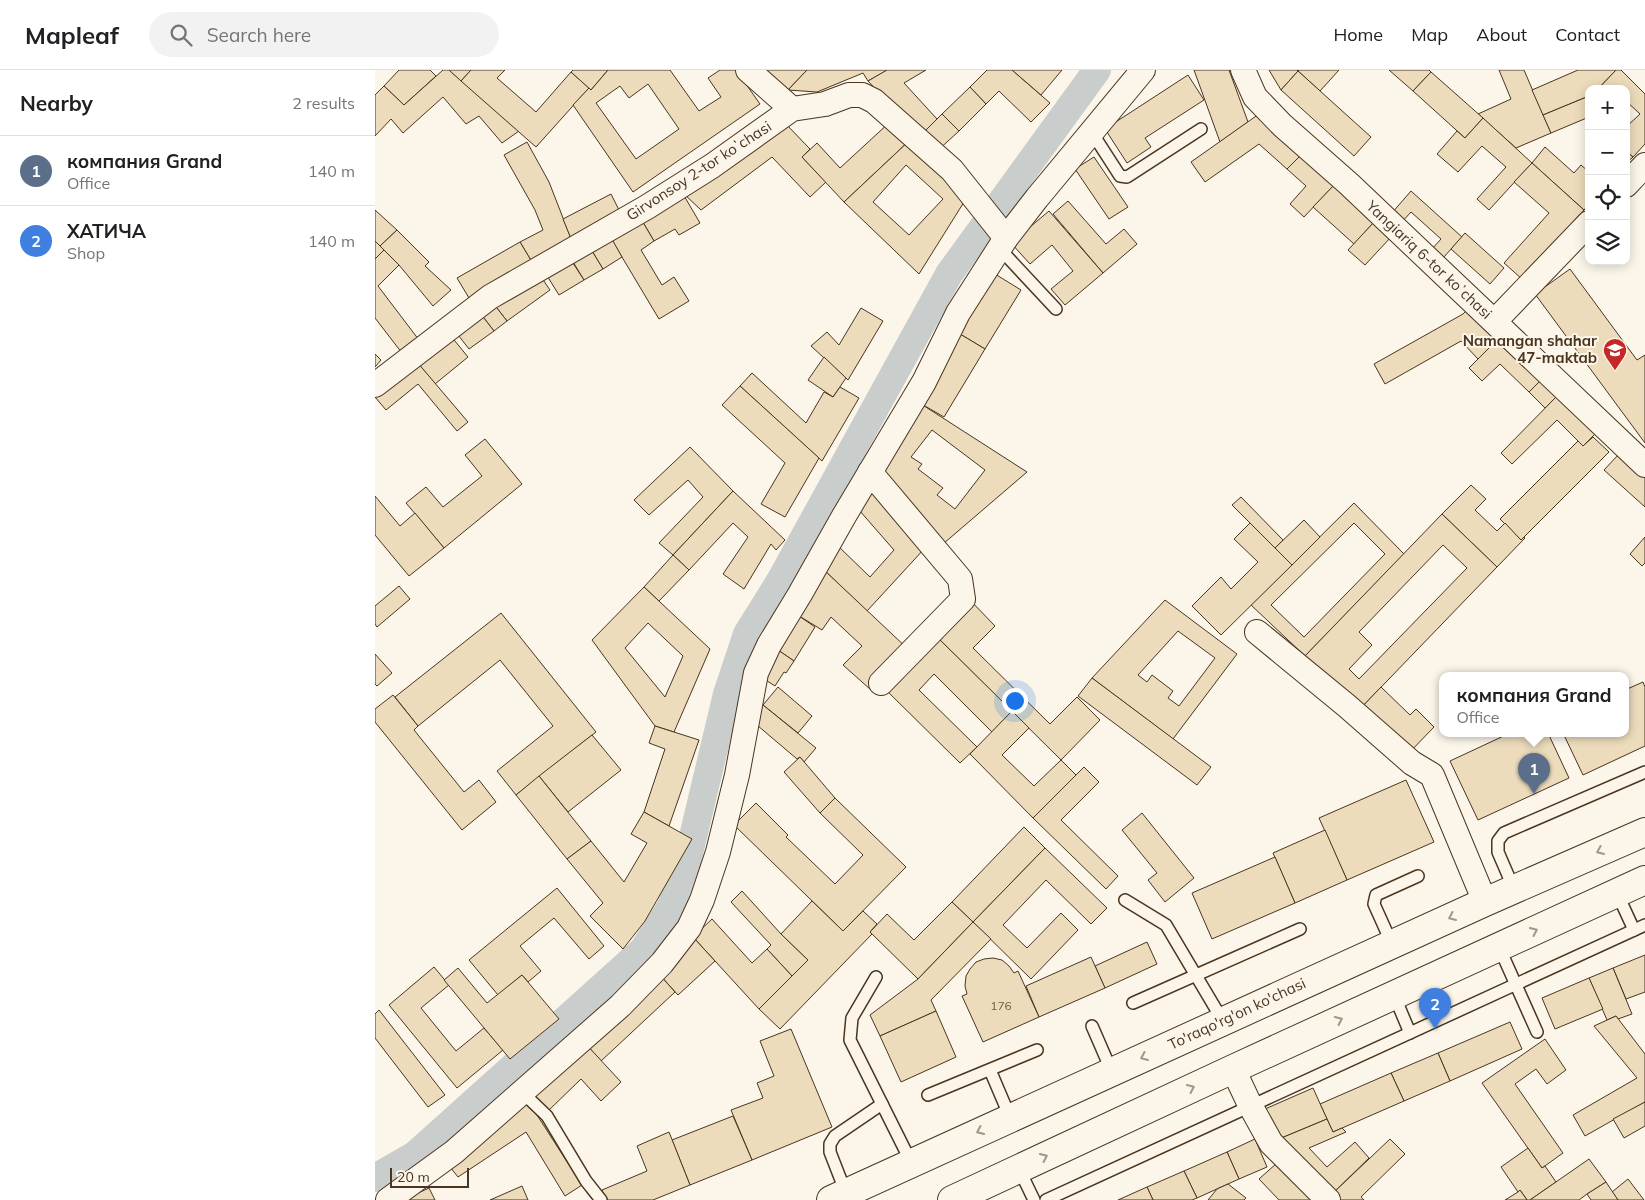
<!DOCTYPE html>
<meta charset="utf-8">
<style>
:root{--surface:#fff;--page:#f2f2f2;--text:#202124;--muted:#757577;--line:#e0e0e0;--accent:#c62828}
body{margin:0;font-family:Mulish,sans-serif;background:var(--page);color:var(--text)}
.controls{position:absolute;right:15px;top:15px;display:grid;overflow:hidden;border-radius:10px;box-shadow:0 2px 12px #0003}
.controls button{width:45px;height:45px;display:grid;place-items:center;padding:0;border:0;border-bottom:1px solid var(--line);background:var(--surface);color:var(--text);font:25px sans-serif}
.scale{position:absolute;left:15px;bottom:12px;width:79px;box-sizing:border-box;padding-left:5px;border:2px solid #4a3520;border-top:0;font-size:14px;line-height:18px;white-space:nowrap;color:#4a3520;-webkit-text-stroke:4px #fbf6e9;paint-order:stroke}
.you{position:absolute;left:639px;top:630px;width:18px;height:18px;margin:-12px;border:4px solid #fff;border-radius:50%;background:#1a73e8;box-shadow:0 0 0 8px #1a73e833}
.badge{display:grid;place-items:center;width:32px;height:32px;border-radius:50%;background:var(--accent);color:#fff;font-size:16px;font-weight:700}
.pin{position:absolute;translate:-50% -41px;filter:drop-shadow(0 1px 2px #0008)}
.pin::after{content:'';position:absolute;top:26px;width:18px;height:15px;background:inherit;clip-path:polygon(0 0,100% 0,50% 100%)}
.popup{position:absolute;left:1064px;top:602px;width:190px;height:65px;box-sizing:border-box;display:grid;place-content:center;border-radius:10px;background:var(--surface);filter:drop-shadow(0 1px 4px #0005);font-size:16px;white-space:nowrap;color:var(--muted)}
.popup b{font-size:19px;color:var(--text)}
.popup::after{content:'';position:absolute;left:50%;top:100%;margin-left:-10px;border:10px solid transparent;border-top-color:var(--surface)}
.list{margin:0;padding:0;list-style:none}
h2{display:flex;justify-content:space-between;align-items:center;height:65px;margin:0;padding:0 20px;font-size:21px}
h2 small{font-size:16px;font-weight:400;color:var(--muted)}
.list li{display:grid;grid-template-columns:32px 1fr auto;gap:15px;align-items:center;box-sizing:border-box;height:70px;padding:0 20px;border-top:1px solid var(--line)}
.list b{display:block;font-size:19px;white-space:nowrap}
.list p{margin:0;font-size:16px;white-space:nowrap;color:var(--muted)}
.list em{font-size:16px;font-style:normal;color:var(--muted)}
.icon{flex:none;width:28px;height:28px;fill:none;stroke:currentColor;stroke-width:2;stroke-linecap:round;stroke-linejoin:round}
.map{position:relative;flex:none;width:1270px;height:1130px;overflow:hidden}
header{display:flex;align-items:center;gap:30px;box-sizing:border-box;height:70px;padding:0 25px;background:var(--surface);border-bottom:1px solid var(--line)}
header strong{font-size:24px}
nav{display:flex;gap:28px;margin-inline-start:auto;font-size:18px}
.search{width:350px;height:45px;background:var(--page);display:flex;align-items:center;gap:12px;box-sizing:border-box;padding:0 18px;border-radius:28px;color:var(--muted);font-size:19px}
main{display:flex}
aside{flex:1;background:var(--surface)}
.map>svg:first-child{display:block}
</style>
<header>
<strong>Mapleaf</strong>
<div class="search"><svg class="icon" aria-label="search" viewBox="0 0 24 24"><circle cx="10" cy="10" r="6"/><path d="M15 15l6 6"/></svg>Search here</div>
<nav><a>Home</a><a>Map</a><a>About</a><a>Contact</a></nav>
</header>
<main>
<aside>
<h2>Nearby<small>2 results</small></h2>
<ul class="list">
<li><span class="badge" style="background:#5c6f8a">1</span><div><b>компания Grand</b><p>Office</p></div><em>140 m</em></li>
<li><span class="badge" style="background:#3f7fe0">2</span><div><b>ХАТИЧА</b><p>Shop</p></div><em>140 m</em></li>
</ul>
</aside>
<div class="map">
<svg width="1270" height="1130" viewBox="0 0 1270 1130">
<rect width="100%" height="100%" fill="#fbf6e9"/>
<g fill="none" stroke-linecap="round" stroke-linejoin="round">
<polyline stroke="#c9cecd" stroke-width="28" points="0,1108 40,1085 268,880 295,838 311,796 352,624 372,564 405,511 574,204 722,0"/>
</g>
<g fill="#ecdcbc" stroke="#4a3520" fill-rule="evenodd">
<polygon points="24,0 55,0 61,6 29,35 9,16"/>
<polygon points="68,0 74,0 144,61 127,73 104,46 91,54 68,27 28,63 16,49 0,66 0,25 9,16 29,35"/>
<polygon points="74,0 96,0 86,11"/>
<polygon points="96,0 130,0 122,8 161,42 196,2 214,18 161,77 86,11"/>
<polygon points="198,0 233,0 216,20 196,2"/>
<path d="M233 0H295L324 41 346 27 333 8 345 0H361L385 34 258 122 198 35 214 18 216 20ZM273 14 304 59 261 89 221 33 245 16 254 28Z"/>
<polygon points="391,0 432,0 413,20"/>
<polygon points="432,0 510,0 511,1 493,11 488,3 442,22 413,20"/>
<polygon points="512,0 551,0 529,13 562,49 545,66 493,11"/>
<polygon points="612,0 637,0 675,33 656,52 624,21 611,34 595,17"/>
<polygon points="637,0 687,0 666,25"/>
<polygon points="819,0 854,0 873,52 845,72"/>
<polygon points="894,0 922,0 923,1 906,20"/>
<polygon points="924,0 964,0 945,21 923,1"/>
<polygon points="1014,0 1054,0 1056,2 1038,21"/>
<polygon points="1124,0 1149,0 1176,63 1141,78 1103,44 1136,29"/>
<polygon points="1203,0 1241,0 1223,19 1214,19 1214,26 1168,45 1157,20"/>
<polygon points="1241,0 1246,0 1270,24 1270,74 1258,87 1251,81 1251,57 1265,44 1251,31 1251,19 1223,19"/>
<polygon points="923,1 996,67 979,86 906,20"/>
<polygon points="1056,2 1108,48 1090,68 1038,21"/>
<polygon points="813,5 829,30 770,68 776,77 752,93 730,59"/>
<polygon points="595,17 611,34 584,61 567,44"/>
<polygon points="1214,26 1214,47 1176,63 1168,45"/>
<polygon points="567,44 584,61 561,82 545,66"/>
<polygon points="884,44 927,84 912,99 884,74 830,112 816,92"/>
<polygon points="1108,48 1157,93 1114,140 1102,129 1131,97 1107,76 1083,102 1062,84 1082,61 1090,68"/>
<polygon points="408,51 435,79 427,87 451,112 435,127 397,87 326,140 309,124"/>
<polygon points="516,51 535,70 469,132 427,87 442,73 465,98"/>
<path d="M535 70 581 116 589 132 544 204 469 132ZM531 95 568 129 534 165 498 132Z"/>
<polygon points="152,72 174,112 197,171 157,192 145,172 168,160 160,140 129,85"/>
<polygon points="1170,77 1199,103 1206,95 1214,102 1214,134 1209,140 1157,93"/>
<polygon points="1251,81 1258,87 1251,93"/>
<polygon points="927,84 960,114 929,147 915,134 931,116 912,99"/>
<polygon points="719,87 753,137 734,149 700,99"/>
<polygon points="1157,93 1209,140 1147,209 1129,193 1174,143 1139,112"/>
<polygon points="960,114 1000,151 979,174 938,137"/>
<polygon points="1036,121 1087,167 1068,188 1057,179 1066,169 1036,142 1025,154 1016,144"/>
<polygon points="236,124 247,146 197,171 188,149"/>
<polygon points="308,124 325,153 304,165 300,159 279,171 266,149"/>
<polygon points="693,131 731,174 749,159 762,174 728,203 678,144"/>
<polygon points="0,140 22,160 5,176 0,171"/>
<polygon points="674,141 728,203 690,235 676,219 698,201 677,175 655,194 636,173"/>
<polygon points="266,149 279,171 266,180 287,215 299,207 314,231 284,249 235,167"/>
<polygon points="1000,151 1016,167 990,195 973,180"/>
<polygon points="22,160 54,192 50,196 76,220 58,236 24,195 5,176"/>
<polygon points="1090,163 1129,198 1115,214 1076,179"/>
<polygon points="234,164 247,187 228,199 214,176"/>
<polygon points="0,171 9,180 0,189"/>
<polygon points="145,172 157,192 94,228 82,208"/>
<polygon points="214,176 228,199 209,210 195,187"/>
<polygon points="9,180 24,195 3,216 44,270 27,283 0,248 0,189"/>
<polygon points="194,187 209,210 184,225 169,201"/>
<polygon points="1195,199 1262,290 1270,285 1270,373 1160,224"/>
<polygon points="162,201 175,220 132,251 118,233"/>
<polygon points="620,204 646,220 610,279 585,264"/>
<polygon points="118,233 132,251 119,261 105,243"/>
<polygon points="1096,236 1126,266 1103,289 1086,271 1010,314 999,294 1088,244"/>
<polygon points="486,238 508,251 473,310 436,276 452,262 464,275"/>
<polygon points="105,243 119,261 94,279 80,261"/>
<polygon points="585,264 610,279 569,347 543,332"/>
<polygon points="75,265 93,287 60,314 42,292"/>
<polygon points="1126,266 1168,308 1154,322 1125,294 1107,311 1094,298"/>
<polygon points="0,284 6,290 0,297"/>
<polygon points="449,287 471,308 458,327 433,310"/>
<polygon points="42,292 93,352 82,361 43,314 11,340 0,327"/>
<polygon points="377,303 431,353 449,322 458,327 465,317 484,328 447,391 365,316"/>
<polygon points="1168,308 1184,324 1170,338 1154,322"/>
<polygon points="365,316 444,388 410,447 386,434 410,393 347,335"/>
<polygon points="1184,324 1222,362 1208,376 1182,350 1137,394 1126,383"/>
<path d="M543 332 652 402 568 474 500 403ZM557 360 610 400 580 439 562 425 568 418 543 399 547 394 536 387Z"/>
<polygon points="1218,367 1234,382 1146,470 1125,449 1203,371 1208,376"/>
<polygon points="110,369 147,414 69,478 31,433 51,417 68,437 107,406 90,385"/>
<polygon points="315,377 358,421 298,485 284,473 328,427 313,410 274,445 259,430"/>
<polygon points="1245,383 1270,405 1270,437 1229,400"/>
<polygon points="1096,415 1111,429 1100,440 1122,461 1130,453 1146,470 1149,467 1150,468 1122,497 1067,444"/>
<polygon points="496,416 550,478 492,541 449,500 461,474 495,507 519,480 477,432"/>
<polygon points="358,421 410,470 401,480 396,474 369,519 348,504 373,467 358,453 314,500 298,485"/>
<polygon points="0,426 25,456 40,443 69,478 34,506 0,465"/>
<polygon points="866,427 908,470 900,478 857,435"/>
<path d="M979 433 1029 484 930 586 876 535ZM979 453 1010 484 929 567 896 535Z"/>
<path d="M1067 444 1122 497 985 639 930 586ZM1068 475 1092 498 984 609 974 599 997 575 984 562Z"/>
<polygon points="929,450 945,467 917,495 900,478"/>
<polygon points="875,453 917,495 846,565 817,536 846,507 856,519 883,492 859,469"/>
<polygon points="1270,467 1270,493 1267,496 1255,484"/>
<polygon points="298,485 314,500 284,531 269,517"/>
<polygon points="449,500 534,580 496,620 468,595 487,576 456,547 447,560 421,544"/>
<polygon points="24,516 35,529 2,557 0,554 0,536"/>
<path d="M269 517 335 579 299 662 280 656 217 570ZM273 553 308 586 290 627 250 578Z"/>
<polygon points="594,529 620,556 598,578 675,654 702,627 725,650 686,690 559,564"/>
<path d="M790 530 862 584 798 669 717 608ZM803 561 840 588 804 636 793 628 798 621 777 605 772 612 763 605Z"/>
<polygon points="126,543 221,662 141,725 122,701 178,656 125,590 43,656 20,627"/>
<polygon points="424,546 440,557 419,591 403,580"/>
<polygon points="559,564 637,641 617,662 559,604 544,620 602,677 585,693 507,616"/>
<polygon points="403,580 419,591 411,603 409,602 400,616 386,607"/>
<polygon points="0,584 17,603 2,616 0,614"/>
<polygon points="717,608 836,697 822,715 703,626"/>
<polygon points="1268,612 1270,617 1270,676 1208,705 1188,663 1250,663 1250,620"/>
<polygon points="403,617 437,646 423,663 388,635"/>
<polygon points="1006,617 1035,645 1041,639 1059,657 1032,685 985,639"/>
<polygon points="18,625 43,656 39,660 89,722 104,710 121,732 87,760 0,652 0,639"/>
<polygon points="388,635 441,678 429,692 425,687 422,689 376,650"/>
<polygon points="637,641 654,658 627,685 659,716 686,690 701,705 658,748 595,684"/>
<polygon points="280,656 324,670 294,756 269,742 290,679 274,673"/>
<polygon points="1135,663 1173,663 1194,708 1103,750 1075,691"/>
<polygon points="217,665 246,700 193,742 164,706"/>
<polygon points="425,687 460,728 445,743 409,702"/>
<polygon points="709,697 724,712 686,750 743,806 731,819 658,748"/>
<polygon points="164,706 216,771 192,789 141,725"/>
<polygon points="1031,710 1059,772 972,810 944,748"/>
<polygon points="460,728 531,797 468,861 359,755 381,733 413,765 411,767 460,814 488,785 445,743"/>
<polygon points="269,742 317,769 270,851 248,879 215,846 228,833 192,789 216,771 249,812 272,773 256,764"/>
<polygon points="767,743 819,808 790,832 773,810 782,803 747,760"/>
<polygon points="649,757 670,778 598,852 577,832"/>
<polygon points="950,760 972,810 920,833 898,783"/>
<polygon points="670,778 732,838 716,854 671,810 628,855 652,878 686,843 703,860 656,909 598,852"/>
<polygon points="900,787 920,833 837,869 817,823"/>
<polygon points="182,818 229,876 214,889 179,848 145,876 166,901 153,912 147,905 123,925 94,890"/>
<polygon points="367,821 406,864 433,890 417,906 392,879 396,875 356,832"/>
<polygon points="437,831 468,861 488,841 502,854 495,862 497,864 405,959 384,939 433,890 406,864"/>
<polygon points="577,832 598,852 543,909 495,862 512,844 539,870"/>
<polygon points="337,849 377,893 392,879 417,906 384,939 318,867"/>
<polygon points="598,852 616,869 556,930 561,941 505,966 495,945 543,909"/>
<polygon points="318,867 340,891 303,925 283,903"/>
<polygon points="772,872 782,894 730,918 720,896"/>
<polygon points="1270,885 1270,922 1251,929 1238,898"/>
<polygon points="716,887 730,918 664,947 651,916"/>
<polygon points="618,888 627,890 634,896 639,903 643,901 664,947 608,972 587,926 592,924 590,916 591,906 595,899 601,892 609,889"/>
<polygon points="59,897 74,915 46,938 81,981 109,958 128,980 82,1018 14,935"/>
<polygon points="83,898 112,933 147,905 184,949 135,989 69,910"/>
<polygon points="1238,898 1257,944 1243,949 1241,946 1232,950 1214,908"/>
<polygon points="283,903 300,922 226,991 209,972"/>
<polygon points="1214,908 1228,939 1180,959 1167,928"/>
<polygon points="4,940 70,1025 53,1037 0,968 0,944"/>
<polygon points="561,941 581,987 526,1012 505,966"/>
<polygon points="1241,946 1270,984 1270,1032 1210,1066 1198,1045 1262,1008 1219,956"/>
<polygon points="1135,952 1147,979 1075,1011 1063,983"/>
<polygon points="416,959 457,1057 377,1090 356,1040 388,1028 382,1013 399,1006 385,971"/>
<polygon points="1170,969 1191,1000 1172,1014 1161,999 1140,1014 1188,1083 1167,1098 1107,1013"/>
<polygon points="209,972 246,1012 226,1031 206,1009 172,1042 155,1024"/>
<polygon points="1063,983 1075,1011 1029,1031 1016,1003"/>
<polygon points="1016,1003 1029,1031 958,1062 945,1034"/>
<polygon points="938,1018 952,1049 904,1069 890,1039"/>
<polygon points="153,1031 207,1115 190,1126 151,1062 83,1107 71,1092"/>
<polygon points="1270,1032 1270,1056 1249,1068 1238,1049"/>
<polygon points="358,1046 377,1090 315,1115 297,1070"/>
<polygon points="952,1049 958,1062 967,1058 971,1062 934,1078 952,1097 980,1072 994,1088 955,1126 904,1069"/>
<polygon points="294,1062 315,1115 278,1130 231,1130 227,1120 272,1101 262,1076"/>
<polygon points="880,1069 892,1097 864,1109 852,1082"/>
<polygon points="1015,1069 1030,1084 986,1127 989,1130 960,1130 955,1126"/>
<polygon points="1153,1078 1167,1098 1170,1096 1181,1112 1155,1130 1152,1130 1145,1120 1143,1122 1126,1097"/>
<polygon points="852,1082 864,1109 822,1128 809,1101"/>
<polygon points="1214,1089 1231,1112 1212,1124 1204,1130 1155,1130"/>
<polygon points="902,1093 936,1129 935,1130 904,1130 884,1109"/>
<polygon points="809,1101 822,1128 817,1130 778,1130 772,1117"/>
<polygon points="1253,1109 1269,1130 1243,1130 1237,1122"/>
<polygon points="1231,1112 1243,1130 1216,1130 1212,1124"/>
<polygon points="853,1114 871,1128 869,1130 833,1130 842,1119"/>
<polygon points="147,1116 153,1130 115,1130"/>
<polygon points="772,1117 778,1130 743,1130"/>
<polygon points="54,1118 60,1130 28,1130"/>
<polygon points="1145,1120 1152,1130 1130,1130 1143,1122"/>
</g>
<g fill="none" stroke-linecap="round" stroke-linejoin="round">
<g stroke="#4a3520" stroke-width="14">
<g id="service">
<polyline points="716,61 745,106 752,107 826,59"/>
<polyline points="625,179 681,239"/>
<polyline points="1139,819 1123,782 1123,771 1129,763 1270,702"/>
<polyline points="1242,823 1259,860"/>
<polyline points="750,830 791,855 848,951"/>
<polyline points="1017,874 999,834 1001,825 1043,806"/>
<polyline points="1124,877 1162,962"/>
<polyline points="501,907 477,948 475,970 536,1092"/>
<polyline points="1019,925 1035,963"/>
<polyline points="758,933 925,859"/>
<polyline points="717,956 737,1002"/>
<polyline points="615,1000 635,1047"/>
<polyline points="147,1022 172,1046 211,1111 226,1130"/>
<polyline points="553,1025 662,980"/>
<polyline points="644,1099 659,1130"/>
<polyline points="471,1123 455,1082 455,1074 460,1066 507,1034"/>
<polyline points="671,1130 1270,855"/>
</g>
</g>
<g stroke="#4a3520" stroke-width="26">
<g id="minor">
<polyline points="373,0 417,39"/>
<polyline points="868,0 880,27 907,55 974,114 1270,395"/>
<polyline points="1251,115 1270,95"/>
<polyline points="1120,251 1214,153"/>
<polyline points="0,315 115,227 272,137 337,96 417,39 450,34 474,25 487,25 499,31 577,100 631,168"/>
<polyline points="495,402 585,509 588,529 506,613"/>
<polyline points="882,562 972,636 1037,693 1057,705 1110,832"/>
<polyline points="858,999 875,1035 896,1073 953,1130"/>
<polyline points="13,1130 79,1082 245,936 287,893 314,858 327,830 343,782 362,705 381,603 394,575 425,524 469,446 549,312 583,243 631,168 662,128 768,0"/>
</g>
</g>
<g stroke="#4a3520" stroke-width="30">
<g id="secondary">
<polyline points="456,1130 1110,832 1270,762"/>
<polyline points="577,1130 858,999 1270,810"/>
</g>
</g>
<use href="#service" stroke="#fbf6e9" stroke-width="11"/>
<use href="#minor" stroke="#fbf6e9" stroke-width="24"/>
<use href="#secondary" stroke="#fbf6e9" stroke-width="28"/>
</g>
<defs><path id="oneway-chevron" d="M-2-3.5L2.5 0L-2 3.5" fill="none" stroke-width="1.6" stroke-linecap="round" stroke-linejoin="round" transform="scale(1.25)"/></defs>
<g stroke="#a29684">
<use href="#oneway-chevron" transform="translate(1225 781) rotate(157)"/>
<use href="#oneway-chevron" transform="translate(1077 847) rotate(156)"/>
<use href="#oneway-chevron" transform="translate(1159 861) rotate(-24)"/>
<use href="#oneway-chevron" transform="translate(964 950) rotate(-25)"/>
<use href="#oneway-chevron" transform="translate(769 987) rotate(156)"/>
<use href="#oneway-chevron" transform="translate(816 1018) rotate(-25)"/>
<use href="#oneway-chevron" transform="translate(605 1061) rotate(155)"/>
<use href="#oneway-chevron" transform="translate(669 1087) rotate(-25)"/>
</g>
<defs>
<g id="school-pin" transform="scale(1.25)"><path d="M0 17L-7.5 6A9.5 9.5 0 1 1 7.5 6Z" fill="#c62828" stroke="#fbf6e9"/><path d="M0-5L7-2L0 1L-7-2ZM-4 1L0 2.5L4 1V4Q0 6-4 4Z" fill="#fff"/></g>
</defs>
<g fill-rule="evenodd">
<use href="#school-pin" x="1240" y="280"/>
</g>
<g text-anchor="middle" stroke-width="4" stroke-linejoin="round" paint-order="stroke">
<g font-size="12" fill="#725f47">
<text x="626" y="940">176</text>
</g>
<g font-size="15" fill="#4a3520" stroke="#fbf6e9">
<text transform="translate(324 101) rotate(-33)" y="5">Girvonsoy 2-tor koʼchasi</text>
<text transform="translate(1054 190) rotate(43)" y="5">Yangiаriq 6-tor koʼchasi</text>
<text transform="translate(862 944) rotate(-25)" y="5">To'raqo'rg'on ko'chasi</text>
</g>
<g font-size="15" font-weight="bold" fill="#4a3520" stroke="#fbf6e9" text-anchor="end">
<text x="1222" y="276">Namangan shahar<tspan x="1222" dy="17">47-maktab</tspan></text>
</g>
</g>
</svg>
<div class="controls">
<button>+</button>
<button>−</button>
<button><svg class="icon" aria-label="locate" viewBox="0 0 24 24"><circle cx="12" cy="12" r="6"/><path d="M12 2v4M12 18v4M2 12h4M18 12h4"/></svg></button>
<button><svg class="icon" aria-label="layers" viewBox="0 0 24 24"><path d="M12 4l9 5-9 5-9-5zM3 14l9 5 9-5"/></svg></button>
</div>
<div class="scale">20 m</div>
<div class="you"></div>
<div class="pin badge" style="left:1159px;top:724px;background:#5c6f8a">1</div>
<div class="popup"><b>компания Grand</b>Office</div>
<div class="pin badge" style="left:1060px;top:959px;background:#3f7fe0">2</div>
</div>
</main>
